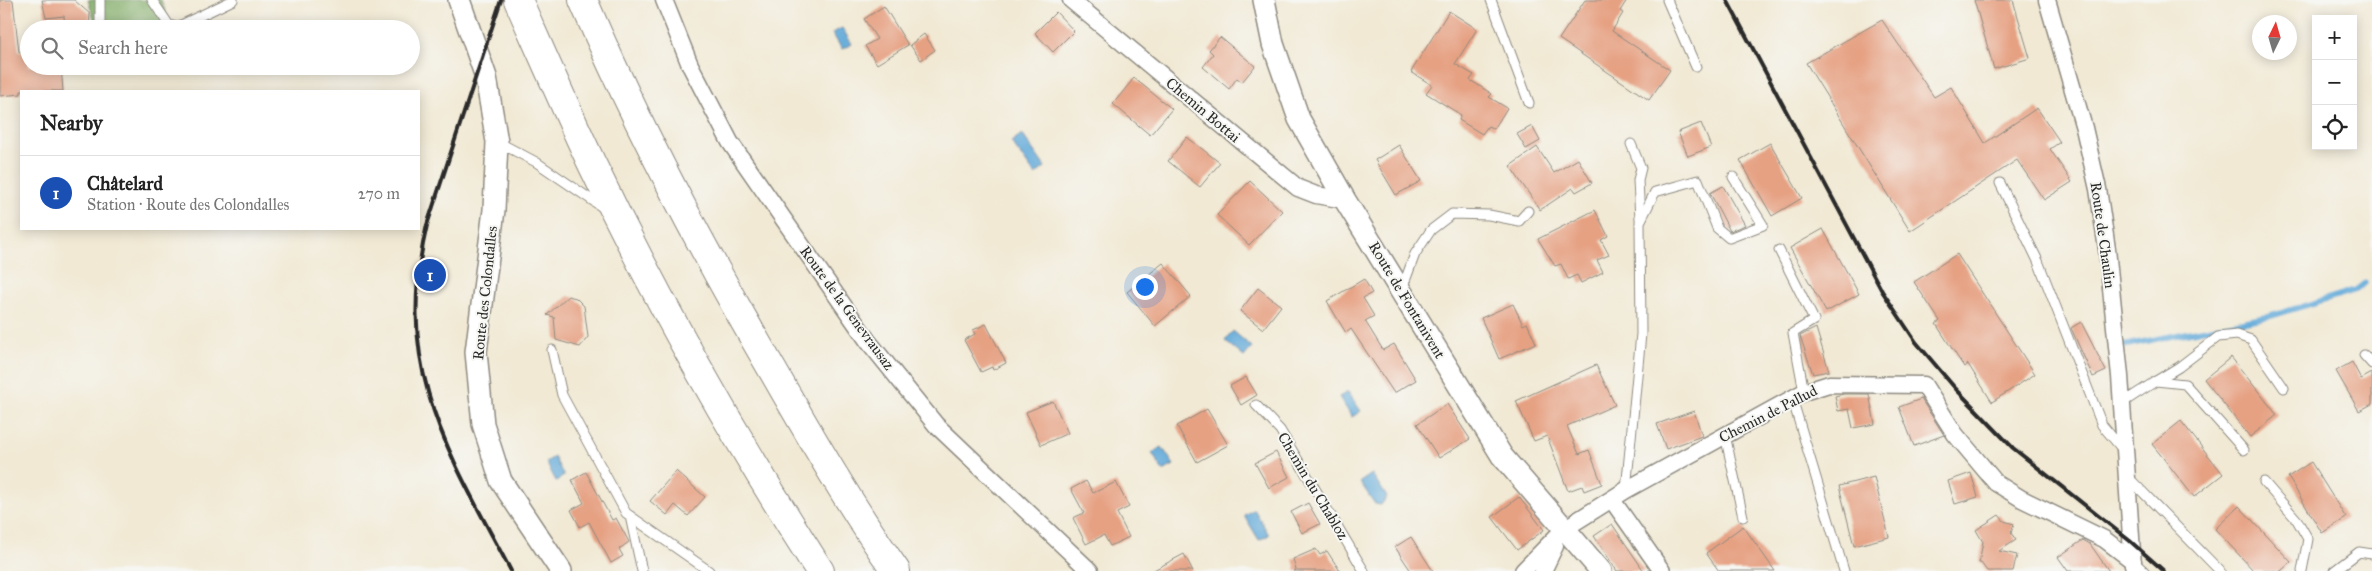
<!DOCTYPE html>
<meta charset="utf-8">
<style>
:root{--surface:#fff;--page:#f2f2f2;--text:#222;--muted:#767676;--line:#e0e0e0;--accent:#1a73e8}
body{margin:0;font-family:"IM FELL Great Primer",serif;background:var(--page);color:var(--text)}
.controls{position:absolute;right:15px;top:15px;display:grid;overflow:hidden;border-radius:0px;box-shadow:0 2px 12px #0003}
.controls button{width:45px;height:45px;display:grid;place-items:center;padding:0;border:0;border-bottom:1px solid var(--line);background:var(--surface);color:var(--text);font:25px sans-serif}
.compass{position:absolute;left:2252px;top:15px;width:45px;height:45px;border-radius:50%;background:var(--surface);box-shadow:0 2px 12px #0003;rotate:5deg}
.you{position:absolute;left:1144px;top:286px;width:18px;height:18px;margin:-12px;border:4px solid #fff;border-radius:50%;background:#1a73e8;box-shadow:0 0 0 8px #1a73e833}
.badge{display:grid;place-items:center;width:32px;height:32px;border-radius:50%;background:var(--accent);color:#fff;font-size:16px;font-weight:700}
.pin{position:absolute;translate:-50% -50%;border:2px solid #fff;box-shadow:0 1px 5px #0006}
.list{margin:0;padding:0;list-style:none}
h2{display:flex;justify-content:space-between;align-items:center;height:65px;margin:0;padding:0 20px;font-size:21px}
h2 small{font-size:16px;font-weight:400;color:var(--muted)}
.list li{display:grid;grid-template-columns:32px 1fr auto;gap:15px;align-items:center;box-sizing:border-box;height:75px;padding:0 20px;border-top:1px solid var(--line)}
.list b{display:block;font-size:19px;white-space:nowrap}
.list p{margin:0;font-size:16px;white-space:nowrap;color:var(--muted)}
.list em{font-size:16px;font-style:normal;color:var(--muted)}
.icon{flex:none;width:28px;height:28px;fill:none;stroke:currentColor;stroke-width:2;stroke-linecap:round;stroke-linejoin:round}
.map{position:relative;flex:none;width:2372px;height:571px;overflow:hidden}
.search{position:absolute;background:var(--surface);box-shadow:0 2px 12px #0003;left:20px;top:20px;width:400px;height:55px;display:flex;align-items:center;gap:12px;box-sizing:border-box;padding:0 18px;border-radius:28px;color:var(--muted);font-size:19px}
.panel{position:absolute;background:var(--surface);box-shadow:0 2px 12px #0003;left:20px;top:90px;width:400px;height:140px;border-radius:0px}
.map>svg:first-child{display:block}
</style>
<div class="map">
<svg width="2372" height="571" viewBox="0 0 2372 571">
<rect width="100%" height="100%" fill="#f6f6f2"/>
<filter id="ink" filterUnits="userSpaceOnUse"><feTurbulence type="fractalNoise" baseFrequency=".02" numOctaves="2"/><feDisplacementMap in="SourceGraphic" scale="10" xChannelSelector="R" yChannelSelector="G"/><feConvolveMatrix kernelMatrix="1 2 1 2 8 2 1 2 1" color-interpolation-filters="sRGB"/></filter>
<filter id="wash" filterUnits="userSpaceOnUse"><feTurbulence type="fractalNoise" baseFrequency=".0096" numOctaves="4" result="noise"/><feDisplacementMap in="SourceGraphic" scale="20" xChannelSelector="R" yChannelSelector="G"/><feGaussianBlur stdDeviation="1.12" result="paint"/><feColorMatrix in="noise" values="0 0 0 0 0 0 0 0 0 0 0 0 0 0 0 0 0 1.4 0 .05"/><feComposite in="paint" operator="in"/></filter>
<g filter="url(#wash)">
<rect width="100%" height="100%" fill="#f1e9d4"/>
<polygon fill="#7ca961" stroke="#546a46" points="88,0 161,0 172,29 97,29"/>
<g fill="#63aad9" stroke="#476a82">
<polygon points="842,28 852,44 842,49 832,33"/>
<polygon points="1022,134 1045,167 1035,175 1011,142"/>
<polygon points="1233,331 1252,347 1244,357 1225,341"/>
<polygon points="1348,392 1361,411 1352,417 1339,397"/>
<polygon points="1162,447 1174,465 1163,471 1152,453"/>
<polygon points="554,457 564,476 556,481 546,462"/>
<polygon points="1372,474 1387,497 1381,505 1375,504 1360,482"/>
<polygon points="1254,509 1269,535 1259,540 1244,515"/>
</g>
<g fill="none" stroke-linecap="round" stroke-linejoin="round">
<polyline stroke="#63aad9" stroke-width="5.5" points="2122,346 2271,316 2356,290 2365,283"/>
</g>
<g id="blocks">
<g fill="#e6a183">
<polygon points="0,0 13,0 19,52 29,51 29,66 61,66 63,91 21,91 21,94 0,96"/>
<polygon points="42,0 74,0 90,14 89,29 65,29 64,16 46,18"/>
<polygon points="1585,0 1627,0 1620,11 1623,13 1612,31 1670,70 1649,100 1559,39"/>
<polygon points="1974,0 2013,0 2030,58 1994,69"/>
<polygon points="884,6 908,45 877,64 865,46 877,39 864,19"/>
<polygon points="1449,11 1477,29 1455,64 1474,75 1470,80 1492,94 1489,97 1507,108 1494,129 1488,126 1482,134 1459,120 1461,115 1426,93 1432,85 1411,72"/>
<polygon points="1056,12 1074,31 1053,52 1035,33"/>
<polygon points="1882,20 1934,97 1951,87 1985,143 2037,108 2060,142 2050,149 2072,182 2044,200 2017,160 1910,231 1806,63"/>
<polygon points="924,34 935,50 921,60 910,45"/>
<polygon points="1220,37 1255,66 1242,82 1237,78 1229,89 1203,67 1213,54 1209,50"/>
<polygon points="1134,78 1172,109 1150,135 1113,104"/>
<polygon points="1701,123 1711,147 1688,156 1678,132"/>
<polygon points="1532,126 1540,141 1526,149 1517,134"/>
<polygon points="1187,137 1220,163 1200,187 1168,161"/>
<polygon points="1770,143 1802,198 1772,216 1740,160"/>
<polygon points="1399,145 1421,181 1396,195 1375,160"/>
<polygon points="1537,147 1554,173 1578,159 1592,183 1576,192 1573,188 1540,210 1510,166"/>
<polygon points="1250,181 1282,211 1249,245 1217,215"/>
<polygon points="1723,186 1745,225 1730,231 1710,193"/>
<polygon points="1595,210 1608,236 1601,240 1609,255 1597,260 1603,272 1581,283 1577,275 1568,279 1561,264 1555,266 1538,239"/>
<polygon points="1823,229 1859,294 1826,312 1790,248"/>
<polygon points="1957,254 2035,374 1992,402 1968,364 1964,367 1936,324 1940,321 1914,282"/>
<polygon points="1163,263 1191,296 1155,326 1127,292"/>
<polygon points="1364,279 1372,293 1363,298 1374,316 1365,321 1383,350 1394,344 1416,380 1394,393 1351,329 1346,333 1327,301"/>
<polygon points="1258,288 1281,306 1263,329 1240,311"/>
<polygon points="568,296 576,298 584,306 588,337 580,347 556,340 554,317 547,315"/>
<polygon points="1513,304 1523,325 1527,323 1536,343 1499,359 1481,318"/>
<polygon points="2081,322 2106,371 2093,377 2071,328"/>
<polygon points="986,324 1006,363 993,370 992,367 981,372 964,340 975,334 973,330"/>
<polygon points="1816,328 1829,371 1813,374 1800,336"/>
<polygon points="2231,357 2277,415 2250,437 2204,379"/>
<polygon points="2352,362 2361,379 2372,373 2372,404 2359,411 2336,371"/>
<polygon points="1596,365 1615,405 1567,426 1579,454 1589,450 1602,484 1584,491 1582,486 1568,491 1547,436 1534,441 1516,401"/>
<polygon points="1246,377 1257,395 1241,405 1230,386"/>
<polygon points="1844,394 1869,394 1875,424 1853,428 1849,409 1838,411 1835,396"/>
<polygon points="1921,399 1944,435 1914,446 1899,407"/>
<polygon points="1053,401 1068,433 1041,445 1026,412"/>
<polygon points="1447,404 1470,439 1439,458 1417,424"/>
<polygon points="1207,409 1228,445 1197,462 1177,426"/>
<polygon points="1694,411 1702,436 1666,449 1657,424"/>
<polygon points="2181,421 2223,474 2194,497 2152,444"/>
<polygon points="1276,452 1289,477 1269,488 1255,463"/>
<polygon points="2311,462 2346,518 2322,533 2288,477"/>
<polygon points="676,471 705,497 688,516 675,505 667,515 650,501"/>
<polygon points="586,472 612,520 616,518 629,542 619,549 623,556 611,563 589,522 580,527 571,510 584,503 572,480"/>
<polygon points="1971,473 1978,497 1955,504 1948,481"/>
<polygon points="1874,477 1889,537 1854,546 1839,486"/>
<polygon points="1086,481 1093,493 1116,482 1129,507 1117,513 1129,537 1110,546 1104,535 1086,544 1073,518 1084,513 1071,489"/>
<polygon points="1519,497 1544,530 1517,550 1492,517"/>
<polygon points="1308,503 1320,524 1302,533 1291,512"/>
<polygon points="2239,506 2291,562 2281,571 2254,571 2215,529"/>
<polygon points="1999,515 2004,521 2014,524 2011,533 2016,540 1999,551 2017,555 2013,571 1987,571 1981,563 1979,563 1983,542 1976,530"/>
<polygon points="1612,524 1644,571 1617,571 1594,536"/>
<polygon points="1743,526 1775,571 1719,571 1706,553"/>
<polygon points="1411,537 1433,571 1411,571 1395,547"/>
<polygon points="2083,540 2090,544 2109,571 2068,571 2058,557"/>
<polygon points="1316,549 1320,555 1327,551 1340,571 1294,571 1296,570 1293,559"/>
<polygon points="1184,554 1193,571 1152,571"/>
</g>
</g>
</g>
<g filter="url(#ink)">
<use href="#blocks" fill-opacity="0" stroke="#8e8a80" stroke-width="1"/>
<g fill="none" stroke-linecap="round" stroke-linejoin="round">
<g stroke="#8e8a80" stroke-width="11">
<g id="service">
<polyline points="100,0 100,29"/>
<polyline points="152,0 169,25 177,27 233,0"/>
<polyline points="1491,0 1529,103"/>
<polyline points="1667,0 1696,67"/>
<polyline points="498,142 536,162 605,209"/>
<polyline points="1631,144 1641,168 1638,180 1640,219"/>
<polyline points="2000,183 2038,261 2102,425 2124,451"/>
<polyline points="1779,250 1814,320 1793,333 1804,392"/>
<polyline points="1402,289 1415,254 1431,230 1452,214 1489,215 1519,221 1528,211"/>
<polyline points="552,350 562,395 626,513 709,571"/>
<polyline points="2364,355 2372,364"/>
<polyline points="2156,381 2179,367 2218,337 2237,335 2251,340 2284,388"/>
<polyline points="1792,398 1844,571"/>
<polyline points="2122,403 2156,381 2185,384 2244,450"/>
<polyline points="1256,405 1280,430 1364,571"/>
<polyline points="1725,435 1743,517"/>
<polyline points="2127,476 2220,571"/>
<polyline points="2264,482 2297,520 2308,539 2302,571"/>
<polyline points="1626,490 1641,334 1640,222 1655,192 1698,180 1717,228 1729,238 1763,225 1733,177"/>
<polyline points="630,516 642,571"/>
<polyline points="2133,561 2144,571"/>
<polyline points="2334,571 2359,552 2372,554"/>
</g>
</g>
<g stroke="#8e8a80" stroke-width="19">
<g id="minor">
<polyline points="664,0 690,65 730,142 868,341 936,425 1090,571"/>
<polyline points="1071,0 1298,188 1316,195 1345,200"/>
<polyline points="2047,0 2084,128 2098,189 2107,249 2120,376 2133,566"/>
<polyline points="1612,500 1662,571"/>
<polyline points="1523,571 1564,529 1626,490 1804,392 1829,384 1924,385 1955,434 1996,483 2022,499 2104,539 2133,561"/>
<polyline points="1543,571 1555,546"/>
</g>
</g>
<g stroke="#8e8a80" stroke-width="24">
<g id="tertiary">
<polyline points="459,0 486,77 497,142 494,210 476,352 483,424 501,481 561,571"/>
<polyline points="1264,0 1273,44 1299,119 1345,200 1502,456 1601,571"/>
</g>
</g>
<g stroke="#8e8a80" stroke-width="30">
<g id="motorway">
<path d="M518 0C542 54 566 109 591 162 658 303 736 440 820 571"/>
<path d="M583 0C638 128 703 251 773 371 812 439 851 507 896 571"/>
</g>
</g>
<use href="#service" stroke="#fff" stroke-width="9"/>
<use href="#minor" stroke="#fff" stroke-width="16"/>
<use href="#tertiary" stroke="#fff" stroke-width="21"/>
<use href="#motorway" stroke="#fff" stroke-width="28"/>
<g stroke="#2b2b2b" stroke-width="4">
<path d="M501 0 427 225C393 368 447 450 511 571"/>
<polyline points="1727,0 1882,291 1916,342 1955,388 2013,448 2130,541 2164,571"/>
</g>
</g>
</g>
<g text-anchor="middle" stroke-width="4" stroke-linejoin="round" paint-order="stroke">
<g font-size="15" fill="#2b2b2b" stroke="#f6f6f2">
<text transform="translate(1203 110) rotate(40)" y="5">Chemin Bottai</text>
<text transform="translate(2103 235) rotate(82)" y="5">Route de Chaulin</text>
<text transform="translate(485 293) rotate(-84)" y="5">Route des Colondalles</text>
<text transform="translate(1407 300) rotate(59)" y="5">Route de Fontanivent</text>
<text transform="translate(847 308) rotate(54)" y="5">Route de la Genevrausaz</text>
<text transform="translate(1768 414) rotate(-27)" y="5">Chemin de Pallud</text>
<text transform="translate(1313 486) rotate(59)" y="5">Chemin du Chabloz</text>
</g>
</g>
</svg>
<div class="controls">
<button>+</button>
<button>−</button>
<button><svg class="icon" aria-label="locate" viewBox="0 0 24 24"><circle cx="12" cy="12" r="6"/><path d="M12 2v4M12 18v4M2 12h4M18 12h4"/></svg></button>
</div>
<svg class="compass" viewBox="-18 -18 36 36"><path d="M0-13l5 13h-10z" fill="#e53935"/><path d="M0 13l5-13h-10z" fill="#767676"/></svg>
<div class="you"></div>
<div class="pin badge" style="left:430px;top:275px;background:#1a4fb4">1</div>
<div class="search"><svg class="icon" aria-label="search" viewBox="0 0 24 24"><circle cx="10" cy="10" r="6"/><path d="M15 15l6 6"/></svg>Search here</div>
<section class="panel">
<h2>Nearby<small></small></h2>
<ul class="list">
<li><span class="badge" style="background:#1a4fb4">1</span><div><b>Châtelard</b><p>Station · Route des Colondalles</p></div><em>270 m</em></li>
</ul>
</section>
</div>
